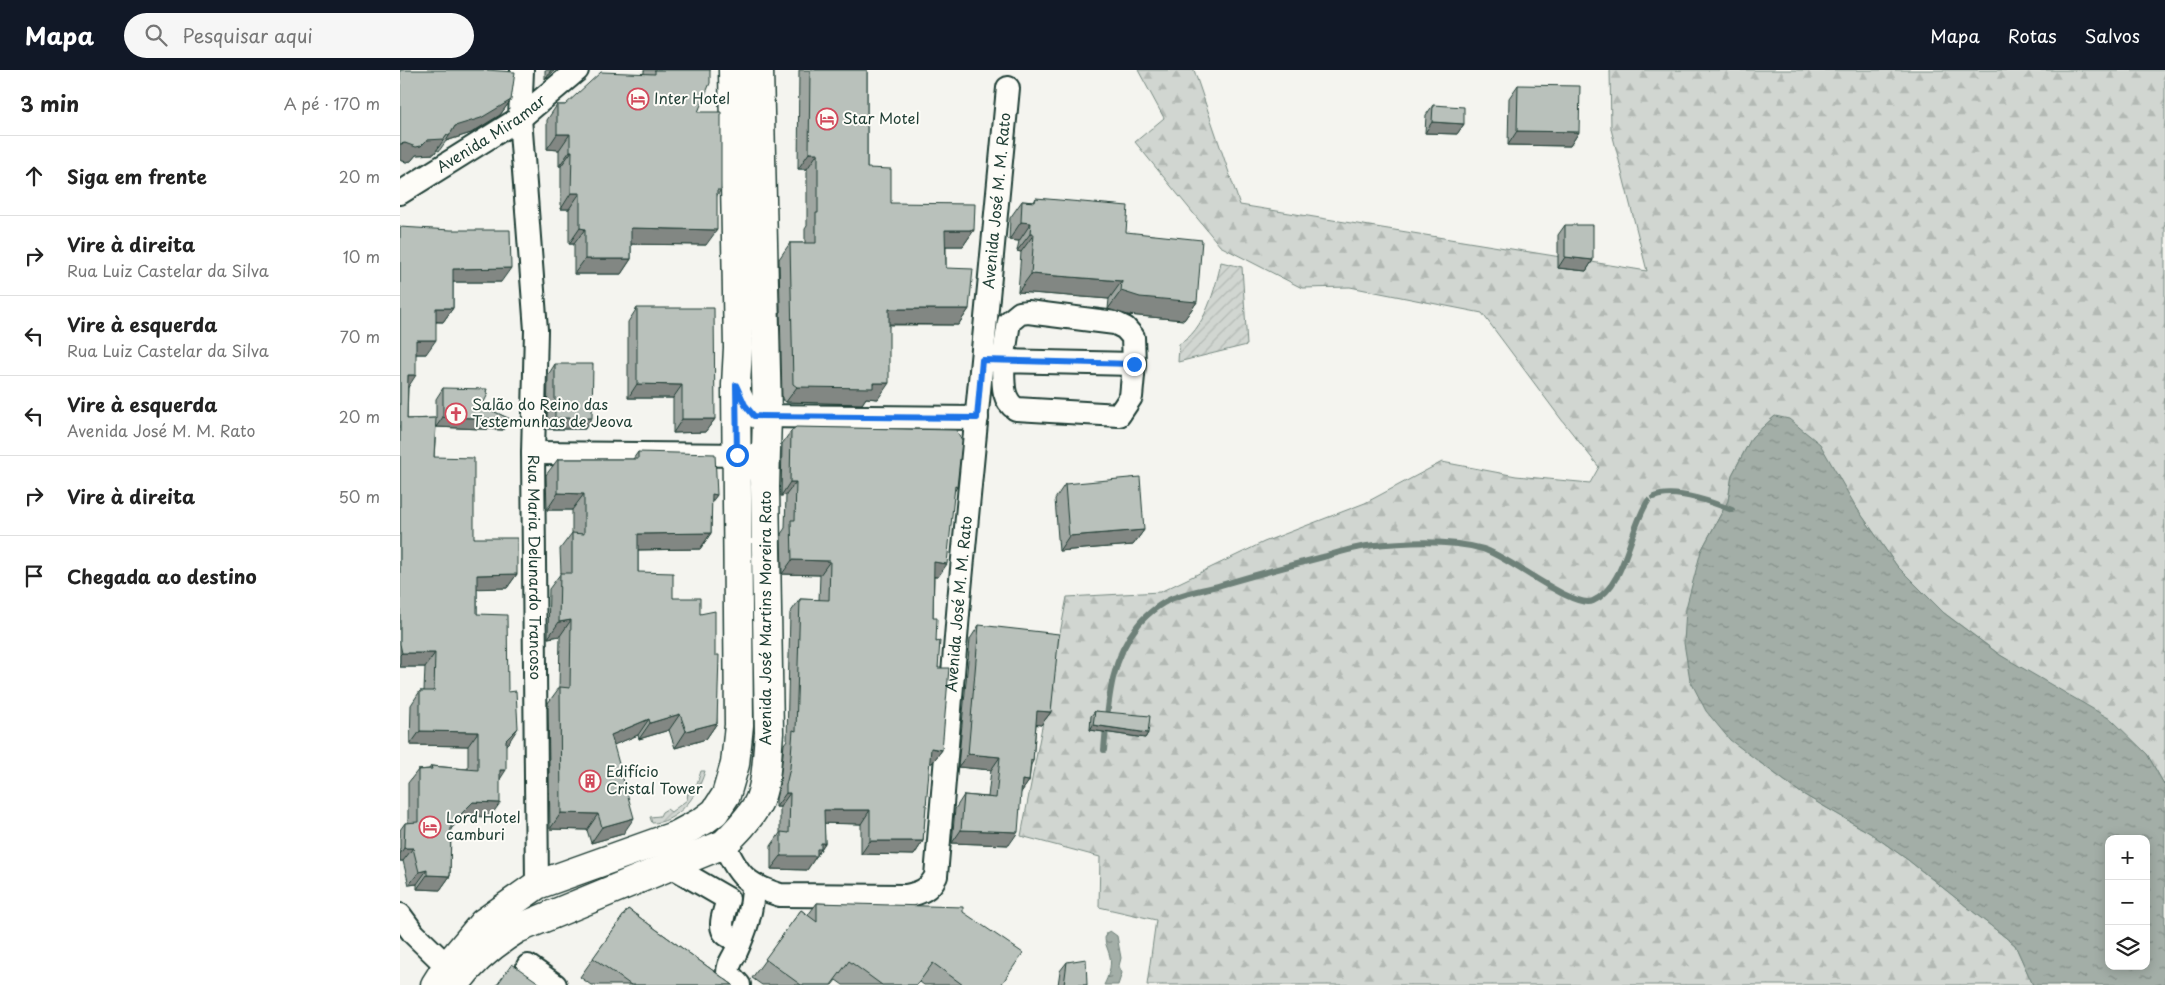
<!DOCTYPE html>
<html lang="pt">
<meta charset="utf-8">
<style>
:root{--surface:#fff;--page:#f6f6f6;--text:#222;--muted:#767676;--line:#e0e0e0;--accent:#111827}
body{margin:0;font-family:"Playpen Sans",sans-serif;background:var(--page);color:var(--text)}
.controls{position:absolute;right:15px;bottom:15px;display:grid;overflow:hidden;border-radius:10px;box-shadow:0 2px 12px #0003}
.controls button{width:45px;height:45px;display:grid;place-items:center;padding:0;border:0;border-bottom:1px solid var(--line);background:var(--surface);color:var(--text);font:25px sans-serif}
.stop{position:absolute;width:15px;height:15px;margin:-11px;border:4px solid #1a73e8;border-radius:50%;background:#fff}
.stop.end{background:#1a73e8;border-color:#fff;box-shadow:0 1px 5px #0008}
.list{margin:0;padding:0;list-style:none}
h2{display:flex;justify-content:space-between;align-items:center;height:65px;margin:0;padding:0 20px;font-size:21px}
h2 small{font-size:16px;font-weight:400;color:var(--muted)}
.list li{display:grid;grid-template-columns:32px 1fr auto;gap:15px;align-items:center;box-sizing:border-box;height:80px;padding:0 20px;border-top:1px solid var(--line)}
.list b{display:block;font-size:19px;white-space:nowrap}
.list p{margin:0;font-size:16px;white-space:nowrap;color:var(--muted)}
.list em{font-size:16px;font-style:normal;color:var(--muted)}
.icon{flex:none;width:28px;height:28px;fill:none;stroke:currentColor;stroke-width:2;stroke-linecap:round;stroke-linejoin:round}
.map{position:relative;flex:none;width:1765px;height:915px;overflow:hidden}
header{display:flex;align-items:center;gap:30px;box-sizing:border-box;height:70px;padding:0 25px;background:var(--accent);color:#fff}
header strong{font-size:24px}
nav{display:flex;gap:28px;margin-inline-start:auto;font-size:18px}
.search{width:350px;height:45px;background:var(--page);display:flex;align-items:center;gap:12px;box-sizing:border-box;padding:0 18px;border-radius:28px;color:var(--muted);font-size:19px}
main{display:flex}
aside{flex:1;background:var(--surface)}
.map>svg:first-child{display:block}
</style>
<header>
<strong>Mapa</strong>
<div class="search"><svg class="icon" aria-label="search" viewBox="0 0 24 24"><circle cx="10" cy="10" r="6"/><path d="M15 15l6 6"/></svg>Pesquisar aqui</div>
<nav><a>Mapa</a><a>Rotas</a><a>Salvos</a></nav>
</header>
<main>
<aside>
<h2>3 min<small>A pé · 170 m</small></h2>
<ul class="list">
<li><svg class="icon" aria-label="ahead" viewBox="0 0 24 24"><path d="M12 20V5M6 11l6-6 6 6"/></svg><div><b>Siga em frente</b></div><em>20 m</em></li>
<li><svg class="icon" aria-label="right" viewBox="0 0 24 24"><path d="M7 20v-9h11M14 6l5 5-5 5"/></svg><div><b>Vire à direita</b><p>Rua Luiz Castelar da Silva</p></div><em>10 m</em></li>
<li><svg class="icon" aria-label="left" viewBox="0 0 24 24"><path d="M17 20v-9H6M10 6l-5 5 5 5"/></svg><div><b>Vire à esquerda</b><p>Rua Luiz Castelar da Silva</p></div><em>70 m</em></li>
<li><svg class="icon" aria-label="left" viewBox="0 0 24 24"><path d="M17 20v-9H6M10 6l-5 5 5 5"/></svg><div><b>Vire à esquerda</b><p>Avenida José M. M. Rato</p></div><em>20 m</em></li>
<li><svg class="icon" aria-label="right" viewBox="0 0 24 24"><path d="M7 20v-9h11M14 6l5 5-5 5"/></svg><div><b>Vire à direita</b></div><em>50 m</em></li>
<li><svg class="icon" aria-label="arrive" viewBox="0 0 24 24"><path d="M6 21V4h12l-3 4 3 4H6"/></svg><div><b>Chegada ao destino</b></div></li>
</ul>
</aside>
<div class="map">
<svg width="1765" height="915" viewBox="0 0 1765 915">
<defs>
<pattern id="forest-firs" width="22" height="20" patternUnits="userSpaceOnUse" patternTransform="scale(1.25)"><rect width="22" height="20" fill="#d1d6d1"/><path d="M5 1l3.5 6h-7zM16 11l3.5 6h-7z" fill="#b3b9b4"/></pattern>
<pattern id="garden-furrows" width="10" height="10" patternUnits="userSpaceOnUse" patternTransform="scale(1.25)"><rect width="10" height="10" fill="#d1d6d1"/><path d="M-1 1l2-2M0 10L10 0M9 11l2-2" fill="none" stroke="#b3b9b4"/></pattern>
<pattern id="water-ripples" width="26" height="14" patternUnits="userSpaceOnUse" patternTransform="scale(1.25)"><rect width="26" height="14" fill="#a3aea7"/><path d="M2 4q2-2 4 0t4 0M15 11q2-2 4 0t4 0" fill="none" stroke="#848f89"/></pattern>
</defs>
<rect width="100%" height="100%" fill="#f4f4ef"/>
<filter id="ink" filterUnits="userSpaceOnUse"><feTurbulence type="fractalNoise" baseFrequency=".02" numOctaves="2"/><feDisplacementMap in="SourceGraphic" scale="10" xChannelSelector="R" yChannelSelector="G"/><feConvolveMatrix kernelMatrix="1 2 1 2 8 2 1 2 1" color-interpolation-filters="sRGB"/></filter>
<g filter="url(#ink)">
<polygon fill="url(#forest-firs)" stroke="#788a82" points="738,0 794,0 840,135 1247,201 1211,59 1210,0 1765,0 1765,716 1747,684 1600,585 1544,543 1497,496 1456,437 1375,346 1352,367 1332,405 1328,431 1301,481 1359,692 1401,723 1470,763 1508,790 1615,875 1633,915 747,915 756,850 699,837 700,787 621,766 667,527 760,522 864,472 965,433 1042,392 1116,406 1190,413 1199,397 1161,349 1082,243 950,217 902,218 820,176 735,72 764,48"/>
<g fill="url(#garden-furrows)" stroke="#788a82">
<path d="M821 192 842 197 847 275 778 292 779 274C804 262 816 217 821 192Z"/>
<path d="M301 701H305C297 729 275 753 252 753L250 747 260 746 262 742 267 739 271 742 287 730 288 722 296 717Z"/>
</g>
<g fill="url(#water-ripples)" stroke="#6e8179" fill-rule="evenodd">
<path d="M1375 346 1389 349 1420 374 1456 437 1497 496 1544 543 1600 585 1712 650 1747 684 1765 716V915H1633L1615 875 1508 790 1470 763 1401 723 1330 670 1306 641 1290 610 1284 573 1286 538 1301 481 1328 431 1332 405 1352 367ZM1709 769H1746V896H1709Z"/>
<path d="M710 861 717 866 721 888 719 896 722 903 718 915H704C708 907 712 896 710 887 708 878 703 872 706 863Z"/>
</g>
<g fill="none" stroke-linecap="round" stroke-linejoin="round">
<g stroke="#6e8179" stroke-width="6">
<path d="M1254 427C1274 418 1312 432 1332 440"/>
<path d="M704 680C708 636 709 591 738 555 744 547 757 536 767 531 781 523 805 520 821 515 855 505 888 496 923 487 937 483 952 478 967 476 1002 472 1049 469 1083 479 1108 486 1174 540 1193 531 1226 516 1229 459 1248 431"/>
</g>
<g stroke="#1f3d34" stroke-width="26">
<g id="street">
<path id="s1" d="M122 0 120 48 136 260 133 383 137 815"/>
<path id="s2" d="M0 123 120 48 177 0"/>
<polyline points="588,290 603,291 609,252 620,243 628,242 715,253 725,258 733,267 734,294"/>
<path d="M603 291 734 294 731 327 719 345 616 339C600 328 604 309 603 291Z"/>
<polyline points="336,315 345,335 354,346 577,348"/>
<polyline points="133,383 348,385 357,393 364,416"/>
<path id="s3" d="M324 774C338 805 346 815 380 825L506 826C520 823 529 820 536 806L560 520 608 18"/>
<path d="M271 796 328 829C323 848 313 866 340 869"/>
<polyline points="0,845 14,864 47,896"/>
<polyline points="128,896 155,915"/>
<path d="M339 915 328 903C328 894 331 892 335 884 345 862 353 840 353 815"/>
</g>
</g>
<g stroke="#1f3d34" stroke-width="31">
<g id="secondary">
<polyline points="35,915 47,896 83,853 137,815 277,765 303,751 315,742 326,725 335,694 339,655 336,315 338,278 333,0"/>
<path d="M55 915C71 892 93 874 117 859L324 774C336 762 348 750 357 735 367 717 367 684 369 663L365 417 367 345 359 0"/>
</g>
</g>
<use href="#street" stroke="#fdfcf7" stroke-width="22"/>
<use href="#secondary" stroke="#fdfcf7" stroke-width="28"/>
</g>
<g fill="#9fa6a1" stroke="#1f3d34">
<polygon points="145,0 155,0 145,9"/>
<polygon points="244,0 310,0 298,42 321,120 317,125 306,175 231,174 231,189 221,204 174,204 174,174 169,174 169,139 161,139 161,96 159,96 159,80 147,79 147,50 157,35 165,35 244,3"/>
<polygon points="399,0 467,0 467,98 491,133 574,160 563,176 546,176 546,198 569,239 558,255 489,255 478,329 466,328 462,334 386,332 382,329 379,189 390,173 405,173 405,159 407,156 407,99 398,99"/>
<polygon points="1118,15 1179,62 1170,76 1108,75 1109,28"/>
<polygon points="111,30 100,45 71,63 46,71 39,81 37,80 34,84 16,85 11,91 6,92 0,90"/>
<polygon points="1033,35 1064,54 1057,64 1025,63 1026,45"/>
<polygon points="636,128 726,162 797,232 784,250 728,245 708,239 709,229 618,222 621,182 617,181 619,171 609,170 610,148 622,131 634,132"/>
<polygon points="1165,155 1193,190 1186,201 1158,198 1158,165"/>
<polygon points="0,157 101,212 53,212 53,238 43,252 36,252 26,284 16,284 8,318 7,349 36,348 36,329 43,318 110,349 103,360 36,357 34,387 74,468 117,504 107,518 77,518 77,544 108,622 109,672 106,674 100,709 90,747 64,746 51,759 50,806 40,820 17,819 17,814 9,815 3,791 0,791 0,760 5,753 8,753 8,713 18,700 29,699 31,696 68,699 68,676 10,675 11,635 20,621 24,621 25,597 0,597"/>
<polygon points="237,238 315,349 305,362 273,363 273,328 228,328 228,252"/>
<polygon points="155,294 185,359 147,359 148,305"/>
<polygon points="391,361 557,417 554,422 538,507 534,507 533,548 536,572 538,598 542,680 532,693 529,693 523,771 514,785 461,784 461,754 424,753 425,773 407,800 371,799 371,776 380,763 380,737 376,737 376,729 380,712 384,674 387,670 390,543 400,529 419,530 420,505 382,504 381,464 385,458 386,425 381,426 382,374"/>
<polygon points="238,382 317,425 311,432 311,463 300,479 238,480 238,502 273,528 300,544 315,585 317,653 306,669 275,678 269,660 239,669 238,665 213,675 223,764 191,773 187,760 150,759 148,633 159,618 160,566 148,568 149,519 161,503 160,479 172,463 172,440 147,440 146,405 158,389 233,389"/>
<polygon points="665,414 744,460 733,475 659,481 655,429"/>
<polygon points="579,555 651,642 641,655 636,654 633,691 631,695 629,711 621,722 609,775 552,773 555,739 564,725 588,727 591,700 558,697 570,569"/>
<polygon points="695,641 748,663 745,668 690,660 691,646"/>
<polygon points="417,833 563,842 601,915 524,915 520,912 517,915 443,915 436,910 432,915 362,915 352,908 401,840 408,845"/>
<polygon points="228,839 333,915 191,915 180,907"/>
<polygon points="667,892 687,915 658,915 660,901"/>
</g>
<g fill="#828783" stroke="#1f3d34">
<polygon points="151,0 155,0 145,9"/>
<polygon points="111,30 100,45 71,63 46,71 55,56"/>
<polygon points="1032,52 1064,54 1057,64 1025,63"/>
<polygon points="1117,61 1179,62 1170,76 1108,75"/>
<polygon points="157,64 170,64 159,80 147,79"/>
<polygon points="47,65 34,84 16,85 11,91 6,92 0,90 0,74 27,70"/>
<polygon points="170,81 172,81 161,96 159,96"/>
<polygon points="409,83 418,83 407,99 398,99"/>
<polygon points="171,123 180,123 169,139 161,139"/>
<polygon points="621,152 631,153 619,171 609,170"/>
<polygon points="180,158 185,159 174,174 169,174"/>
<polygon points="231,158 317,160 306,175 221,174"/>
<polygon points="545,160 574,160 563,176 535,176"/>
<polygon points="630,164 634,164 621,182 617,181"/>
<polygon points="1165,187 1193,190 1186,201 1158,198"/>
<polygon points="185,189 231,189 221,204 174,204"/>
<polygon points="111,198 101,212 43,212 53,199"/>
<polygon points="631,204 722,211 709,229 618,222"/>
<polygon points="721,221 797,232 784,250 728,245 708,239"/>
<polygon points="36,238 53,238 43,252 27,251"/>
<polygon points="489,239 569,239 558,255 478,254"/>
<polygon points="16,270 36,270 26,284 7,284"/>
<polygon points="8,305 16,305 7,319"/>
<polygon points="473,313 489,313 478,329 466,328 462,334 386,332 397,317"/>
<polygon points="237,314 282,315 273,328 228,328"/>
<polygon points="43,347 110,349 103,360 36,357"/>
<polygon points="155,348 192,348 185,359 147,359"/>
<polygon points="282,349 315,349 305,362 273,363"/>
<polygon points="390,412 396,412 386,425 381,426"/>
<polygon points="158,423 184,424 172,440 147,440"/>
<polygon points="312,424 317,425 305,441"/>
<polygon points="744,460 733,475 659,481 669,466"/>
<polygon points="311,463 300,479 227,480 238,464"/>
<polygon points="392,490 430,491 420,505 382,504"/>
<polygon points="534,492 547,494 538,507 525,506"/>
<polygon points="117,504 107,518 68,519 77,505"/>
<polygon points="171,550 160,566 148,568 159,552"/>
<polygon points="2,583 35,583 25,597 0,597 0,585"/>
<polygon points="637,641 651,642 641,655 628,654"/>
<polygon points="280,644 269,660 239,669 250,653"/>
<polygon points="249,649 238,665 199,681 211,665"/>
<polygon points="317,653 306,669 275,678 286,661"/>
<polygon points="693,655 748,663 745,668 690,660"/>
<polygon points="118,658 109,672 97,684 106,670"/>
<polygon points="20,661 78,662 68,676 10,675"/>
<polygon points="531,678 542,680 532,693 521,692"/>
<polygon points="568,684 600,687 591,700 558,697"/>
<polygon points="100,700 106,700 97,714"/>
<polygon points="622,710 629,711 620,724"/>
<polygon points="386,723 390,723 380,737 376,737"/>
<polygon points="73,732 100,733 90,747 64,746 42,768 51,754"/>
<polygon points="424,740 470,740 461,754 414,753"/>
<polygon points="161,743 198,744 187,760 150,759"/>
<polygon points="234,748 223,764 191,773 202,757"/>
<polygon points="561,760 618,762 609,775 552,773"/>
<polygon points="470,771 523,771 514,785 461,784"/>
<polygon points="421,773 425,773 407,800 371,799 381,786"/>
<polygon points="4,778 13,778 3,791 0,791 0,784"/>
<polygon points="27,800 17,814 9,815 19,802"/>
<polygon points="27,805 50,806 40,820 17,819"/>
</g>
<g fill="#b9c1bb" stroke="#1f3d34">
<polygon points="0,0 86,0 115,2 111,30 81,48 55,56 49,66 47,65 44,69 27,70 21,76 16,77 5,73 0,74"/>
<polygon points="255,0 310,0 310,13 298,42 321,42 321,120 317,120 317,160 231,158 231,189 185,189 185,159 180,158 180,123 171,123 172,81 170,81 170,64 157,64 157,35 165,35 201,2 255,4"/>
<polygon points="410,0 467,0 467,98 491,99 491,133 575,134 574,160 545,160 546,198 573,199 569,239 489,239 489,313 473,313 473,318 397,317 393,314 390,173 416,173 416,143 418,143 418,83 409,83"/>
<polygon points="1118,15 1180,16 1179,62 1117,61"/>
<polygon points="1033,35 1064,37 1064,54 1032,52"/>
<polygon points="636,128 728,136 726,162 802,170 797,232 740,227 721,221 722,211 631,204 634,164 630,164 631,153 621,152 622,131 635,132"/>
<polygon points="1165,155 1193,155 1193,190 1165,187"/>
<polygon points="0,157 51,160 110,160 111,198 53,199 53,238 36,238 36,270 16,270 16,305 8,305 7,349 36,348 34,387 74,388 74,468 117,468 117,504 77,505 77,544 107,545 108,622 116,621 118,658 106,670 106,700 100,700 100,733 73,732 51,754 50,806 27,805 27,800 19,802 13,778 4,778 5,753 18,752 18,700 32,699 31,696 78,700 78,662 20,661 20,621 34,621 35,583 2,583 0,574"/>
<polygon points="237,238 314,238 315,349 282,349 282,315 237,314"/>
<polygon points="155,294 193,294 192,348 155,348"/>
<polygon points="43,318 87,319 86,323 88,324 82,336 110,349 43,347"/>
<polygon points="396,357 556,360 562,370 557,417 555,416 547,494 534,492 533,548 537,548 536,572 540,571 538,598 549,598 542,680 531,678 523,771 470,771 470,740 424,740 425,773 421,773 421,779 417,779 417,786 381,786 381,762 389,763 390,723 386,723 386,715 390,698 393,660 396,661 400,529 429,530 430,491 392,490 391,450 395,450 396,412 390,412 391,361"/>
<polygon points="238,382 315,384 317,425 312,424 311,463 238,464 238,502 273,503 273,528 300,528 300,544 315,541 315,585 319,585 317,653 286,661 280,644 250,653 249,649 211,665 234,748 202,757 198,744 161,743 160,617 170,618 171,550 159,552 160,503 172,503 172,463 184,464 184,424 158,423 158,389 238,389"/>
<polygon points="740,407 744,460 669,466 665,414"/>
<polygon points="579,555 659,564 651,642 637,641 633,691 631,690 629,711 622,710 618,762 561,760 564,725 596,728 600,687 568,684"/>
<polygon points="695,641 750,646 748,663 693,655"/>
<polygon points="417,833 563,837 563,842 623,883 601,915 563,915 533,893 517,915 482,915 449,891 431,915 401,915 365,889 401,840 417,852"/>
<polygon points="228,839 333,915 231,915 193,888"/>
<polygon points="686,889 687,915 664,915 667,892"/>
<polygon points="112,894 142,915 97,915"/>
</g>
</g>
<g fill="none" stroke-linecap="round" stroke-linejoin="round" filter="url(#ink)">
<polyline stroke="#1a73e8" stroke-width="6" points="337,385 336,315 345,335 354,346 577,348 582,290 734,294"/>
</g>
<defs>
<g id="hotel-ring" transform="scale(1.125)"><circle r="9.5" fill="#fdfcf7" stroke="#d1495b" stroke-width="1.5"/><path d="M-6-4.5h1.5V1H6V5H4.5V3h-9V5H-6ZM-4 0a1.8 1.8 0 1 1 3.6 0ZM.5 0V-2.5h3Q6-2.5 6 0Z" fill="#d1495b"/></g>
<g id="church-ring" transform="scale(1.125)"><circle r="9.5" fill="#fdfcf7" stroke="#d1495b" stroke-width="1.5"/><path d="M-1.2-6h2.4v3.5h3.3v2.4h-3.3V6h-2.4V-.1h-3.3v-2.4h3.3Z" fill="#d1495b"/></g>
<g id="building-ring" transform="scale(1.125)"><circle r="9.5" fill="#fdfcf7" stroke="#d1495b" stroke-width="1.5"/><path d="M-4-6H4V6H1V3H-1V6H-4ZM-2.5-4.3h1.7v1.8h-1.7ZM.8-4.3h1.7v1.8H.8ZM-2.5-1h1.7V.8h-1.7ZM.8-1h1.7V.8H.8Z" fill="#d1495b"/></g>
</defs>
<g fill-rule="evenodd">
<use href="#hotel-ring" x="238" y="29"/>
<use href="#hotel-ring" x="427" y="49"/>
<use href="#church-ring" x="56" y="344"/>
<use href="#building-ring" x="190" y="711"/>
<use href="#hotel-ring" x="30" y="757"/>
</g>
<g text-anchor="middle" stroke-width="4" stroke-linejoin="round" paint-order="stroke">
<g font-size="15" fill="#1f3d34" stroke="#fdfcf7" text-anchor="start">
<text x="254" y="34">Inter Hotel</text>
<text x="443" y="54">Star Motel</text>
<text x="72" y="340">Salão do Reino das<tspan x="72" dy="17">Testemunhas de Jeova</tspan></text>
<text x="206" y="707">Edifício<tspan x="206" dy="17">Cristal Tower</tspan></text>
<text x="46" y="753">Lord Hotel<tspan x="46" dy="17">camburi</tspan></text>
</g>
<g font-size="15" fill="#1f3d34" stroke="#fdfcf7">
<text dy="5" stroke="none"><textPath href="#s2" startOffset="109">Avenida Miramar</textPath></text>
<text dy="5" stroke="none"><textPath href="#s3" startOffset="921">Avenida José M. M. Rato</textPath></text>
<text dy="5" stroke="none"><textPath href="#s1" startOffset="498">Rua Maria Delunardo Trancoso</textPath></text>
<text dy="5" stroke="none"><textPath href="#s3" startOffset="516">Avenida José M. M. Rato</textPath></text>
<text transform="translate(366 548) rotate(-90)" y="5">Avenida José Martins Moreira Rato</text>
</g>
</g>
</svg>
<div class="controls">
<button>+</button>
<button>−</button>
<button><svg class="icon" aria-label="layers" viewBox="0 0 24 24"><path d="M12 4l9 5-9 5-9-5zM3 14l9 5 9-5"/></svg></button>
</div>
<div class="stop" style="left:337px;top:385px"></div>
<div class="stop end" style="left:734px;top:294px"></div>
</div>
</main>
